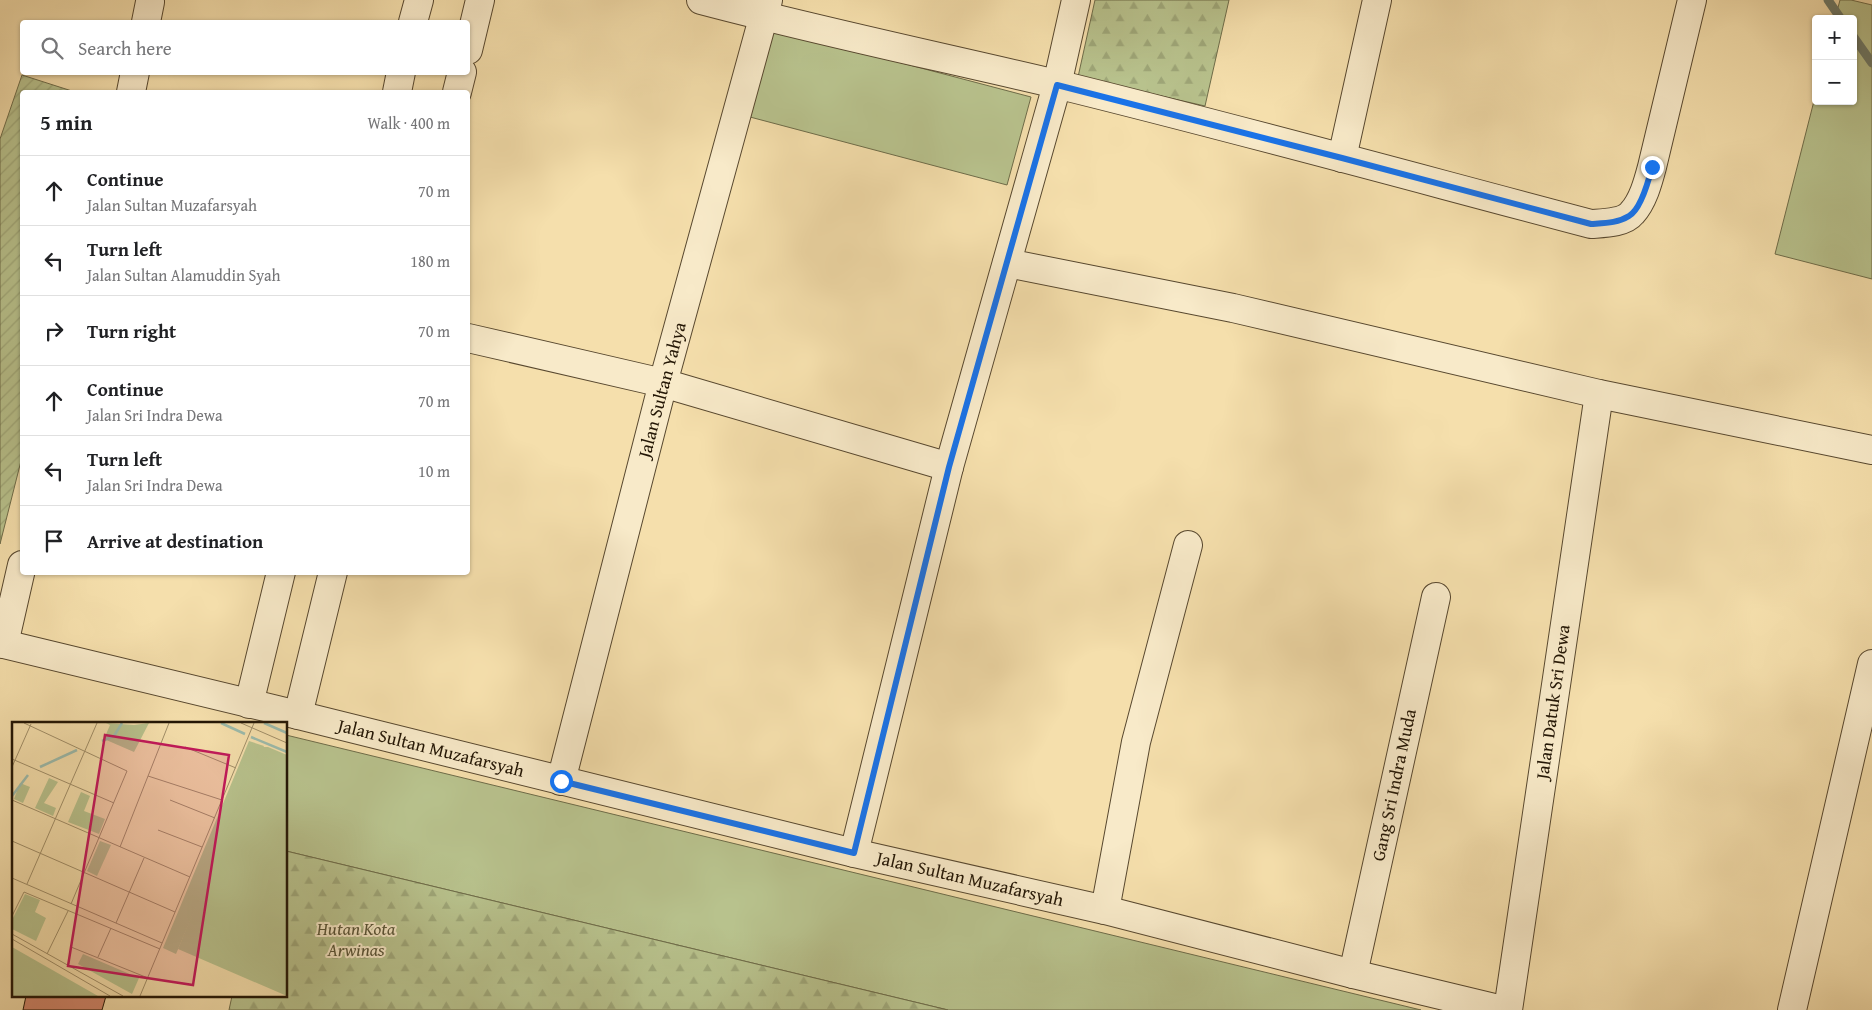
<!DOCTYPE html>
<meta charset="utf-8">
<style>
:root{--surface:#fff;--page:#f2f2f2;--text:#202124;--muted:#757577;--line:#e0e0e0}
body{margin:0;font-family:"Gentium Book Plus",serif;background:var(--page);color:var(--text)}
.controls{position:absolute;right:15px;top:15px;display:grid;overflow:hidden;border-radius:5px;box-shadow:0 1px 4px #0004}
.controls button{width:45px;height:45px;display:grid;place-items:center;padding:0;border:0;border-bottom:1px solid var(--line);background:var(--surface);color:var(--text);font:25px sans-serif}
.stop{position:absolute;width:15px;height:15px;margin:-11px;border:4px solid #1a73e8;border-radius:50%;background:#fff}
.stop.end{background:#1a73e8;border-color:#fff;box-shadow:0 1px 5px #0008}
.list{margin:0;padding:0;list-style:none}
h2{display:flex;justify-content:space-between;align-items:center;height:65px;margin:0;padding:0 20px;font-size:21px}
h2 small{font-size:16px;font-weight:400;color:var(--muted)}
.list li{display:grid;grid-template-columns:32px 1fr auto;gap:15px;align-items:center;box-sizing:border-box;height:70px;padding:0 20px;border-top:1px solid var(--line)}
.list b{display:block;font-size:19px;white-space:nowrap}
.list p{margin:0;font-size:16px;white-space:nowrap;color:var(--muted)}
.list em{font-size:16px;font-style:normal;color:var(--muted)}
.icon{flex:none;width:28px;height:28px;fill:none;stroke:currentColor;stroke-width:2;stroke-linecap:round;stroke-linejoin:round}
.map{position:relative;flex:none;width:1872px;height:1010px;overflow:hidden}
.search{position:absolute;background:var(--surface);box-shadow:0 1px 4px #0004;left:20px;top:20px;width:450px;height:55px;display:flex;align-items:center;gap:12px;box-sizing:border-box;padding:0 18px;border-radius:5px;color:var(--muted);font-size:19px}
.panel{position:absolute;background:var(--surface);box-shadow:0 1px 4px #0004;left:20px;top:90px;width:450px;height:485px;border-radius:5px}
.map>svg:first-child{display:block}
</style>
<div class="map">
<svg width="1872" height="1010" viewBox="0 0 1872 1010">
<defs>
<pattern id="forest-firs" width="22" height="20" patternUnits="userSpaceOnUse" patternTransform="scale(1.25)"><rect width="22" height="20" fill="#b8c28d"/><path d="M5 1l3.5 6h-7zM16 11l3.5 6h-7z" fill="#9ea678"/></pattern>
<pattern id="garden-furrows" width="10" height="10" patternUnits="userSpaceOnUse" patternTransform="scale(1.25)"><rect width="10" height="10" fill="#b8c28d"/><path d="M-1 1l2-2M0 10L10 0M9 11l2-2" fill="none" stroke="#9ea678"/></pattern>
</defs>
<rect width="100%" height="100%" fill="#f5dfac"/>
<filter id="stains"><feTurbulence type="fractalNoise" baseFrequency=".004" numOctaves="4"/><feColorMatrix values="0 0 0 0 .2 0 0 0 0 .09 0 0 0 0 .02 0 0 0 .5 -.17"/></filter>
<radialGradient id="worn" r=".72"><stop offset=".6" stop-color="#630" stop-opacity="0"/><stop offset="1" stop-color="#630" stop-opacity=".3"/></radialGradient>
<g fill="#b8c28d" stroke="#6e6c49">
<polygon points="1840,0 1851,0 1872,5 1872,279 1775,254 1816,93 1816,101 1853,101 1853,19 1835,19"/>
<polygon points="773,29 1031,97 1007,185 750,117"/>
<polygon points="286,735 1421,1010 948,1010 286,851"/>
</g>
<g fill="url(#forest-firs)" stroke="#6e6c49">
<polygon points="1095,0 1229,0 1205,106 1078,77"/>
<polygon points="286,851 948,1010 229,1010 232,996 286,996"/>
</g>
<polygon fill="url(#garden-furrows)" stroke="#6e6c49" points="22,75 75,92 22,92 22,457 0,544 0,139"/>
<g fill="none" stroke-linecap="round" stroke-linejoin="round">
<g stroke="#6c7a6a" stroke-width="9">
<polyline points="1828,0 1841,19"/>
<polyline points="1853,36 1872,63"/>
</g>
</g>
<polygon fill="#d3876d" stroke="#231605" points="26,996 106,996 102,1010 23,1010"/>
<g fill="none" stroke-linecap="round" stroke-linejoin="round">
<g stroke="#58482f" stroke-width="30">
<g id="minor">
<path d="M701 0C818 31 937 56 1056 84 1235 128 1413 177 1591 224 1604 223 1624 223 1632 213 1643 201 1648 182 1652 167L1692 0"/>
<polyline points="146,22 150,2"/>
<polyline points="413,22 419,0"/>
<polyline points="468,50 480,0"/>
<polyline points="131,92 135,72"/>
<polyline points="397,92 401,72"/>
<polyline points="457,92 462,72"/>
<polyline points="1342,158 1377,0"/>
<polyline points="1007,263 1233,308 1599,394 1872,450"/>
<polyline points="468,338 663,383 949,467"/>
<polyline points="4,644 22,565"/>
<polyline points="249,704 281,572"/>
<polyline points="298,715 333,572"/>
<polyline points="561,781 663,383 768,0"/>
<polyline points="854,853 949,467 1057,85 1076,0"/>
<polyline points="1105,910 1136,742 1188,545"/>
<polyline points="1353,974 1436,597"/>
<polyline points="1508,1010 1599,394"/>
<polyline points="1792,1010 1872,664"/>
</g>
</g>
<g stroke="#58482f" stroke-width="30">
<polyline id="tertiary" points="0,643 298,715 854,853 1105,910 1353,974 1503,1010"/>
</g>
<use href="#minor" stroke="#f8eac9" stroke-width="28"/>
<use href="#tertiary" stroke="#f8eac9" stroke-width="28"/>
</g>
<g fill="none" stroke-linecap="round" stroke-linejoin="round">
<path stroke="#1a73e8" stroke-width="6" d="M561 781 854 853 949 467 1057 85 1342 158 1591 224C1605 223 1618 223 1629 216 1641 209 1649 179 1652 167"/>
</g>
<g text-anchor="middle" stroke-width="4" stroke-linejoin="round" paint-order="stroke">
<g font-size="18" fill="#231605" stroke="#f8eac9">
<text transform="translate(662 390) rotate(-75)" y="6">Jalan Sultan Yahya</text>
<text transform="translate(1553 702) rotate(-82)" y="6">Jalan Datuk Sri Dewa</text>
<text transform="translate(431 748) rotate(14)" y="6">Jalan Sultan Muzafarsyah</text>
<text transform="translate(1394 785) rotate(-78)" y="6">Gang Sri Indra Muda</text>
<text transform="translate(970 879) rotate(13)" y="6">Jalan Sultan Muzafarsyah</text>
</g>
<g font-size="18" font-style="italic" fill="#575235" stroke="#f8eac9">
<text x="356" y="935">Hutan Kota<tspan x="356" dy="21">Arwinas</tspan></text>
</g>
</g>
<g transform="translate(12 722)">
<rect width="275" height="275" fill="#f5dfac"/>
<path d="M94 1 122 3 137 1 122 30 92 17 98 3ZM237 19 252 24 164 232 151 226ZM88 119 99 123 85 154 75 149ZM13 172 28 178 23 190 34 196 24 219 0 207V198Z" fill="#b8c28d"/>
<path d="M249 25H256L275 33V274L166 227ZM37 56 46 60 32 81 44 86 41 94 23 86ZM8 61 18 65 11 81 2 77ZM69 70 78 74 72 89 93 97 87 112 56 100ZM0 225 86 274H0Z" fill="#b8c28d"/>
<path d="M71 232 127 256 120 272 66 242Z" fill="#b8c28d"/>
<path fill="none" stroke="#9cbcad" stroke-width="2.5" d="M209 1 233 12M252 1 275 11M239 15 275 30M90 19 102 14 110 1M28 45 65 28M0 74 16 53"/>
<path fill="none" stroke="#a18f69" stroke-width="1" d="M12 1 115 49 59 182M229 1 275 21M173 25 224 46M0 37 102 81M0 45 19 2M136 54 210 78M0 78 178 155M158 78 203 96M146 108 190 125M0 119 163 190M108 125 157 1M0 156 150 221M15 162 85 1M0 194 12 170 148 227M104 201 132 136M0 212 111 274M0 217 98 274M59 225 136 256M35 232 56 189M86 235 99 206M128 274 242 1"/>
<path fill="#c2185b" fill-opacity="0.15" stroke="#c2185b" stroke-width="2.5" d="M93 13 217 33 181 263 56 244Z"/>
<rect width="275" height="275" fill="none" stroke="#231605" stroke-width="2.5"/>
</g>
<rect width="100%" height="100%" filter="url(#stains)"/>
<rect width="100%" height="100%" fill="url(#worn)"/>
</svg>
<div class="controls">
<button>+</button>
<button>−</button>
</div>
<div class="stop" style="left:561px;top:781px"></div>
<div class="stop end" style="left:1652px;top:167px"></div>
<div class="search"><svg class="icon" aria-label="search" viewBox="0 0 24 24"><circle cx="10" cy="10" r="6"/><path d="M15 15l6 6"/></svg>Search here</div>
<section class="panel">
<h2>5 min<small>Walk · 400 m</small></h2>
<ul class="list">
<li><svg class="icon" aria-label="ahead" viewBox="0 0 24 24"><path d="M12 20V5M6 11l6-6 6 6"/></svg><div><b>Continue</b><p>Jalan Sultan Muzafarsyah</p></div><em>70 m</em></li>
<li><svg class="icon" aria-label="left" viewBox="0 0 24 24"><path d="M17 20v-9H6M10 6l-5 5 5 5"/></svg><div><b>Turn left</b><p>Jalan Sultan Alamuddin Syah</p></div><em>180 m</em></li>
<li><svg class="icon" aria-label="right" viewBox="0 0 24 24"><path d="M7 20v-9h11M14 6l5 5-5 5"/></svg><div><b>Turn right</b></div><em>70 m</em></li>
<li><svg class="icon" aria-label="ahead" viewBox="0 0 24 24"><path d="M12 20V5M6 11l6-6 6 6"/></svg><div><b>Continue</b><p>Jalan Sri Indra Dewa</p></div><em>70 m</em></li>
<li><svg class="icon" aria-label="left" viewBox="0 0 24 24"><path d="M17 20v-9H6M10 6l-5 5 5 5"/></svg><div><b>Turn left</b><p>Jalan Sri Indra Dewa</p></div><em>10 m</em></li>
<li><svg class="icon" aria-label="arrive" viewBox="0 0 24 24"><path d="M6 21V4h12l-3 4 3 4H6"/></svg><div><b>Arrive at destination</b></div></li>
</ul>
</section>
</div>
